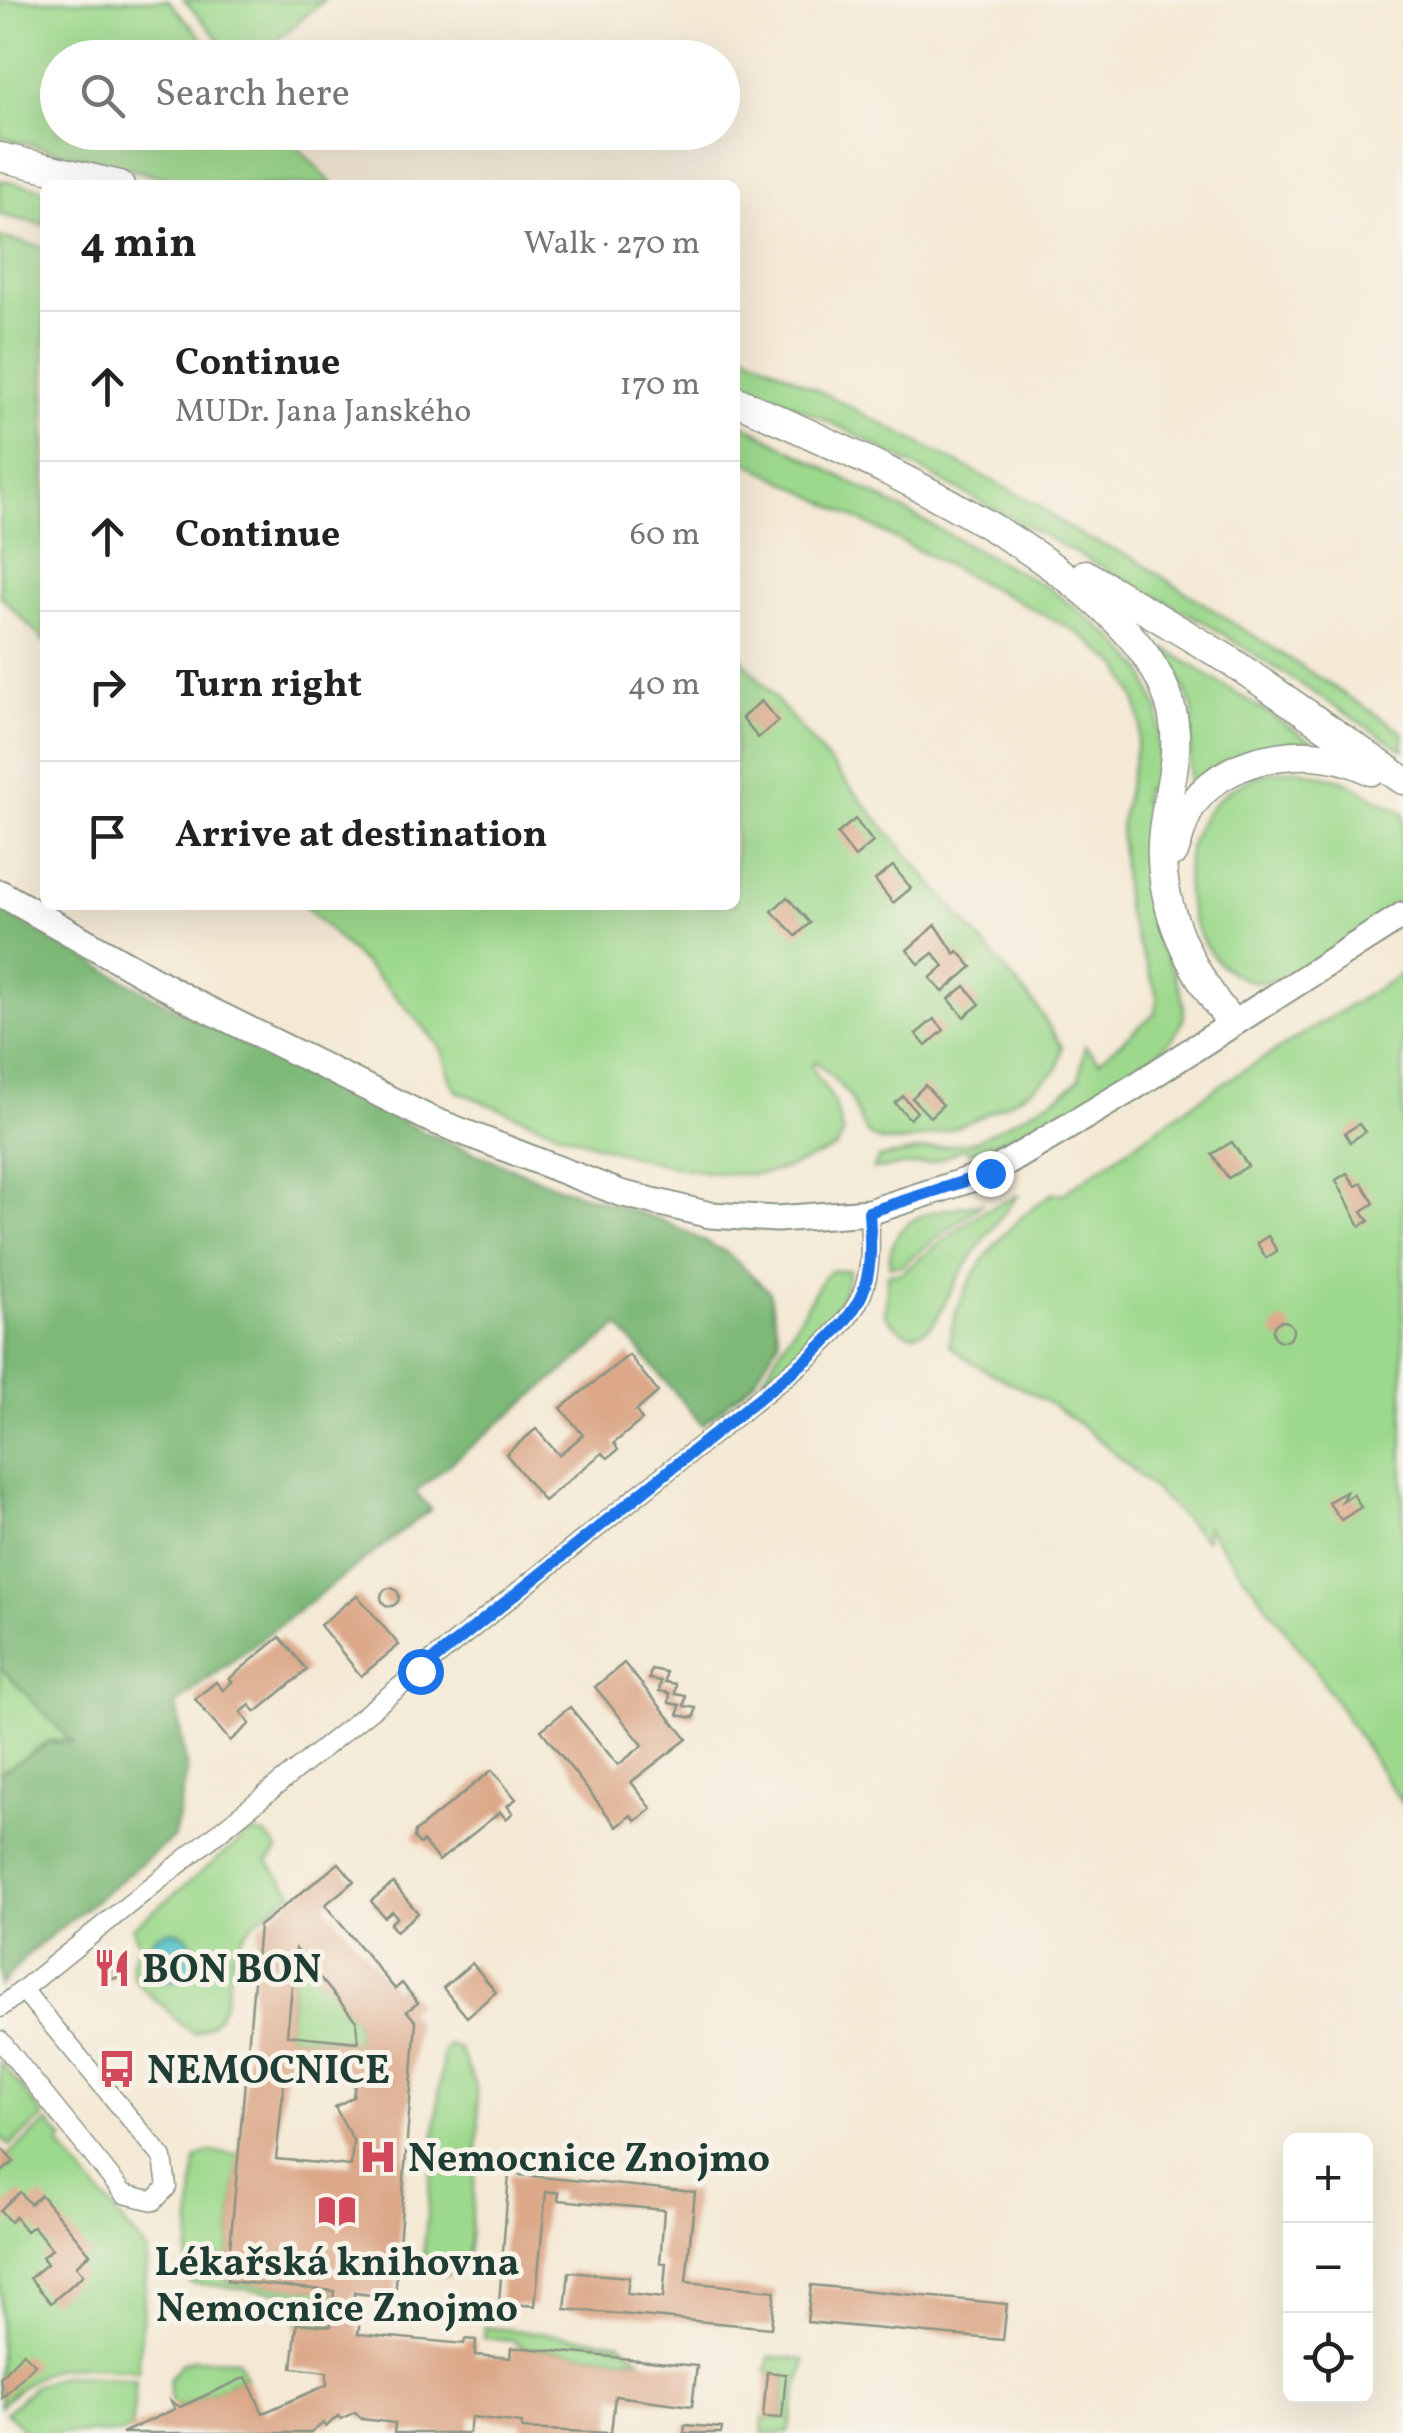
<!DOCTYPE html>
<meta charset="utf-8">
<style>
:root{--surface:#fff;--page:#f6f6f6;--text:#222;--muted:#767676;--line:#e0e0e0}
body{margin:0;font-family:Vollkorn,serif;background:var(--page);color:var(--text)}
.controls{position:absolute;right:30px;bottom:30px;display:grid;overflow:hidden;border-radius:15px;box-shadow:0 10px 40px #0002}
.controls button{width:90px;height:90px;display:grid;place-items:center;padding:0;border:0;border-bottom:2px solid var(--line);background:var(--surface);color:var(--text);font:50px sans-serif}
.stop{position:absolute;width:30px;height:30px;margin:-22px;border:8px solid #1a73e8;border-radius:50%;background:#fff}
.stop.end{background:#1a73e8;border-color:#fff;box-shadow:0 2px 10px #0008}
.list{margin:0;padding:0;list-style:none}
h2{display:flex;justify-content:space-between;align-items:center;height:130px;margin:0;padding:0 40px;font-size:42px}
h2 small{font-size:32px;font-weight:400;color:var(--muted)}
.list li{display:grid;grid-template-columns:65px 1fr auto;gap:30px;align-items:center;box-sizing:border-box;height:150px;padding:0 40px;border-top:2px solid var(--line)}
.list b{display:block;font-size:38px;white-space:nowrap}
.list p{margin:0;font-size:32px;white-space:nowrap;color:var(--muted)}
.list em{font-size:32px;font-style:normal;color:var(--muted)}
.icon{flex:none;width:55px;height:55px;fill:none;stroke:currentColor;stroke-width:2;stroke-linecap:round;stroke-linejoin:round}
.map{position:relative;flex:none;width:1403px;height:2433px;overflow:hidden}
.search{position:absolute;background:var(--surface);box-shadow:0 10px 40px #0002;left:40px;top:40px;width:700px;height:110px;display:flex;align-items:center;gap:25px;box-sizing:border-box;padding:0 35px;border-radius:55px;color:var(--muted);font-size:38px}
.panel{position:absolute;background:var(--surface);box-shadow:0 10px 40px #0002;left:40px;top:180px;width:700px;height:730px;border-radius:15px}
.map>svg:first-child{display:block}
</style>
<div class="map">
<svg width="1403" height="2433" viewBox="0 0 1403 2433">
<rect width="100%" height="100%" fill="#f7f3e8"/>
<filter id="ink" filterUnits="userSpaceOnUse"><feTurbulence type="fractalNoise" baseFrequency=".01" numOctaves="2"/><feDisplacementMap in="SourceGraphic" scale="20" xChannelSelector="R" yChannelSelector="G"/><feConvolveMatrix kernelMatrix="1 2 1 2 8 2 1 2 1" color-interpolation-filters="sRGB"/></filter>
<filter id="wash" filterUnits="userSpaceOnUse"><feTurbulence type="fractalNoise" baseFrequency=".0048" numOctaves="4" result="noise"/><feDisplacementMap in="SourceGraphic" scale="40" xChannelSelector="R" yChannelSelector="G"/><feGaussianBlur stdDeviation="2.25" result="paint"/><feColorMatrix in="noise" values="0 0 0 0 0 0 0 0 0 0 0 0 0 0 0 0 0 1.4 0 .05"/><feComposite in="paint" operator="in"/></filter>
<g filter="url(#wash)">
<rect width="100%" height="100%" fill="#f4e9d5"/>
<g fill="#9dd98d" stroke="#5e8b60" stroke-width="2.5" fill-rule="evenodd">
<polygon points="0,0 168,0 219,57 58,58 58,132 285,133 333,185 196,185 0,137"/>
<polygon points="184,0 324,0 258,57 236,58"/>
<polygon points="0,180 45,189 45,225 0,215"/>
<polygon points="0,237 45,248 45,642 0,595"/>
<path d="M735 347 1040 506C1067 533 1099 543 1133 558L1403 732V750L1204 622 847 430 735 378Z"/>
<path d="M735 420 1052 590 1115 639 1143 670 1159 712V791L1145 788 1142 801 1156 805C1149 839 1140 878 1148 912 1155 940 1186 987 1184 1014 1178 1067 1017 1134 970 1153L966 1148 930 1163 873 1169 879 1158 975 1141 1024 1115 1062 1094 1079 1079 1085 1046 1099 1061 1155 1013 1158 997 1126 910 1120 827 1141 724 1136 700 1120 667 1079 633 735 456Z"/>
<path d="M1166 649 1313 742C1261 741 1226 754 1188 790L1193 709Z"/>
<path d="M735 651 1036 1006 1062 1047 1058 1068C1033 1096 902 1164 869 1135 860 1127 856 1106 848 1095 839 1082 826 1072 816 1061L811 1066 835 1103 843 1135 836 1148C811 1157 784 1173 757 1174 663 1179 543 1126 457 1091 445 1077 449 1061 440 1048 402 996 349 951 304 905H735Z"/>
<path d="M1295 769 1345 781 1403 813V900C1371 921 1313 968 1280 979 1184 1010 1123 783 1295 769Z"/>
<path d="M1403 973V1805L1310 1662 1206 1526V1540C1158 1494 1111 1444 1055 1407 1022 1385 977 1372 949 1344 957 1282 1002 1227 1053 1193L1063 1194 1217 1087Z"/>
<path d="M1019 1195C991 1227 967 1260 947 1299 941 1310 936 1325 924 1331 908 1340 894 1326 885 1314L888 1274 901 1273 981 1212Z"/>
<path d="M983 1203 902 1265 889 1266C891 1209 938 1212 983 1203Z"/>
<path d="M849 1270C839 1325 801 1350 760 1383L823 1278 831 1271Z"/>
<polygon points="0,1667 69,1739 50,1741 0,1773"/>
<path d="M250 1833 265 1835 278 1849 268 1862 293 1892C276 1906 252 1920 240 1940 221 1972 239 2019 194 2033 183 2027 178 2022 170 2013 150 1991 115 1979 140 1945L132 1928ZM181 1933 192 1943 195 1964 181 1979 166 1981 150 1971 145 1956 152 1939Z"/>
<polygon points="296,1949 356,2021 358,2042 287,2035"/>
<polygon points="448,2045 459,2049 476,2086 479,2125 468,2262 461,2271 443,2275 423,2258 443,2054"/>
<polygon points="0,2061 44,2117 9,2146 0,2135"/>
<path d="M48 2122 64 2140 59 2145 148 2252 138 2371C70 2366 51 2355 0 2406V2174L13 2163 7 2156Z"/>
<polygon points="209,2152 239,2155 229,2257 225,2257 225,2264 229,2266 227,2281 334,2291 331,2326 297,2323 298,2294 191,2283 187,2274 196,2159"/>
<polygon points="485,2327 620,2342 640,2359 525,2348 513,2341 484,2338"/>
<polygon points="769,2356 805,2360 788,2433 762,2433 763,2417 782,2418 786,2375 767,2372"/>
<polygon points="194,2359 238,2360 246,2377 180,2407 171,2401 169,2380 181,2364"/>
<polygon points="66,2375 136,2380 132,2427 123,2433 28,2433 6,2413 34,2386"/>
</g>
<polygon fill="#7eb978" stroke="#4e7b56" stroke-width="2.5" points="0,910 187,1015 424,1132 561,1188 661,1220 726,1252 769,1291 779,1340 754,1381 702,1425 619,1326 415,1492 431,1509 176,1704 187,1771 174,1837 28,1954 0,1986 0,1773 50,1742 73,1743 0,1667"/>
<circle fill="#51c0c7" stroke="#387e7e" stroke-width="2.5" cx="171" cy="1956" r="25"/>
<g id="blocks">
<g fill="#dca889" fill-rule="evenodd">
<polygon points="761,701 778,721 758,738 742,718"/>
<polygon points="855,819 873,842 855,857 837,834"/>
<polygon points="893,866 911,888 893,903 875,880"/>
<polygon points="787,897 810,923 796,936 772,911"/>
<polygon points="936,925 955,954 958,951 972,967 943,992 930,978 944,966 933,953 919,964 907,950"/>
<polygon points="965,986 980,1004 964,1017 949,999"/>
<polygon points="934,1019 944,1030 926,1046 916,1034"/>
<polygon points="925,1085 943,1105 930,1117 912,1098"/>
<polygon points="903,1096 917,1112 910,1119 895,1103"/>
<polygon points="1359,1124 1365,1132 1350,1142 1345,1133"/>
<polygon points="1232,1142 1248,1166 1228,1178 1212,1154"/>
<polygon points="1347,1173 1356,1186 1362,1183 1374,1203 1362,1211 1369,1221 1360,1226 1336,1180"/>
<polygon points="1268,1236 1277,1251 1266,1258 1257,1243"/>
<circle cx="1283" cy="1331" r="10"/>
<polygon points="629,1355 658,1392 636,1411 642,1420 614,1443 618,1450 608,1458 602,1453 544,1501 506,1454 536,1429 559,1455 583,1435 561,1408"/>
<polygon points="1346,1492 1342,1501 1353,1494 1361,1507 1341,1520 1328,1502"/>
<circle cx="390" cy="1597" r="9"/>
<polygon points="357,1595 399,1645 361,1676 320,1625"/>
<polygon points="280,1637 307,1670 256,1712 250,1705 241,1712 250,1724 230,1741 195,1699 216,1682 223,1690 232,1682 229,1679"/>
<polygon points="624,1663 687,1739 631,1782 652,1809 636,1821 631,1815 617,1827 541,1730 570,1707 618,1765 643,1745 595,1687"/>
<polygon points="651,1669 666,1672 665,1682 676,1684 675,1694 686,1696 684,1706 696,1708 694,1718 678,1715 680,1705 669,1703 670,1693 659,1691 661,1681 649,1679"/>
<polygon points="492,1770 516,1799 507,1806 513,1813 506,1819 500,1812 439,1861 423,1841 420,1844 414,1838 415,1832"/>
<path d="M339 1863 354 1881 325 1905 395 1989 402 1983 418 2003 407 2011 416 2022 395 2298 354 2293 353 2311 361 2312 358 2334 464 2344 465 2339 476 2340 475 2355 510 2358 511 2348H525L697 2366 692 2406 615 2396 611 2433 522 2429V2423L471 2417 469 2433H394L395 2423 362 2419 355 2412 341 2419 338 2416 326 2427 323 2423 311 2433H122L175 2409 171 2401 180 2407 246 2377 263 2413 327 2385V2372L292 2368 297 2323 331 2326 334 2291 227 2281 259 1926ZM296 1949 356 2021 358 2042 287 2035ZM285 2073 356 2079 353 2097 335 2107 353 2140 351 2166 276 2159Z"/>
<polygon points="393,1883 418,1913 396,1931 390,1924 397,1917 392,1911 384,1917 371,1901"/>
<circle cx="111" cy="1969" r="10"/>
<polygon points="472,1963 496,1992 467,2017 443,1988"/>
<polygon points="0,2147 14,2162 0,2173"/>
<polygon points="509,2174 695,2192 686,2282 775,2291 771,2328 565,2309 569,2272 629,2277 627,2294 663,2298 666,2263 660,2263 664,2210 558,2200 559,2192 546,2192 535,2306 499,2303"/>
<polygon points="20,2192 30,2204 41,2195 90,2254 76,2266 83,2275 51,2303 30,2278 47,2264 42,2257 52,2249 33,2226 26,2231 15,2217 10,2222 0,2210"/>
<polygon points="811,2285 1007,2304 1003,2340 807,2322"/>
<polygon points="23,2353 35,2364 2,2398 0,2377"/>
<polygon points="767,2372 786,2374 782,2418 763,2417"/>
<polygon points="685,2425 722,2428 721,2433 684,2433"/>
</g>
</g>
</g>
<g filter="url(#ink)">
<use href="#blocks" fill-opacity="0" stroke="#8a9384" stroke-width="2.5"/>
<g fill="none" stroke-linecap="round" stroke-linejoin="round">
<g stroke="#8a9384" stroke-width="21">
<g id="street">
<path d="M0 2008 810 1357C866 1304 873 1290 869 1212"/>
<polyline points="0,2040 124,2194 154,2201 167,2187 163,2158 23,1990"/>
</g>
</g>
<g stroke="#8a9384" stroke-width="29">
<polyline id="secondary" points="0,893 193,1002 430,1119 620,1193 710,1215 777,1219 869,1212 990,1173 1131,1089 1403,915"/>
</g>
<g stroke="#8a9384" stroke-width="31">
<g id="primary">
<polyline points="0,157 120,185"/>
<path d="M735 400C855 456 1156 577 1174 723 1180 765 1164 802 1162 843 1159 909 1192 974 1232 1023"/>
<polyline points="1085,574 1229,660 1403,780"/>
<path d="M1174 852C1180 836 1184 814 1195 801 1232 752 1320 742 1371 771"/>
</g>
</g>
<use href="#street" stroke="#fff" stroke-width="18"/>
<use href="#secondary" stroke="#fff" stroke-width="25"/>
<use href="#primary" stroke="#fff" stroke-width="28"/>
</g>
</g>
<g fill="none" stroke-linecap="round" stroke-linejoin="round" filter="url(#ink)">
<path stroke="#1a73e8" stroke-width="12" d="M420 1671 810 1357C865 1304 874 1290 869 1212L990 1173"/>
</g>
<defs>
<g id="restaurant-bare" transform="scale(3)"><path d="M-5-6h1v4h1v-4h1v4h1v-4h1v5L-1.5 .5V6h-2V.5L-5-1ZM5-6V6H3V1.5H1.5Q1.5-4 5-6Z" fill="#d1495b" stroke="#f7f3e8" stroke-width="2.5" paint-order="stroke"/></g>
<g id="bus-bare" transform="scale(3)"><path d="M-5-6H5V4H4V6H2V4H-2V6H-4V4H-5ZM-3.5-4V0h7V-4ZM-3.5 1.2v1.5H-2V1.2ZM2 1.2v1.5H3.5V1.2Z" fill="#d1495b" stroke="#f7f3e8" stroke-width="2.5" paint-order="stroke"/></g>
<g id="hospital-bare" transform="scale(3)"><path d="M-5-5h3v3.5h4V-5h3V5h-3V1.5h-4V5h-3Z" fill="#d1495b" stroke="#f7f3e8" stroke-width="2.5" paint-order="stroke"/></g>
<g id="library-bare" transform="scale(3)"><path d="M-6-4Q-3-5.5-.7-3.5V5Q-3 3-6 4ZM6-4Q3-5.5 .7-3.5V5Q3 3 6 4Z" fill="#d1495b" stroke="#f7f3e8" stroke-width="2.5" paint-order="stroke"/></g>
</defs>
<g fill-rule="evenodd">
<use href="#restaurant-bare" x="112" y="1968"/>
<use href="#bus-bare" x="117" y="2069"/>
<use href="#hospital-bare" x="378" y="2157"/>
<use href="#library-bare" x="337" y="2211"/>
</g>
<g text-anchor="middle" stroke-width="10" stroke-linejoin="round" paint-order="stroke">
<g font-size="40" font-weight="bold" fill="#1f3d34" stroke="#f7f3e8" text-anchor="start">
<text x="142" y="1982">BON BON</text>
<text x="147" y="2083">NEMOCNICE</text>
<text x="408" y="2171">Nemocnice Znojmo</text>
<text x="337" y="2275" text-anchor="middle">Lékařská knihovna<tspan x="337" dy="46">Nemocnice Znojmo</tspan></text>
</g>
</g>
</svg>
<div class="controls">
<button>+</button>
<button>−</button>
<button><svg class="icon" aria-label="locate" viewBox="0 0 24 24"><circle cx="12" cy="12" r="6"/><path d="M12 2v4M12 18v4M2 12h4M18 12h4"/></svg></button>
</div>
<div class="stop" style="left:420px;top:1671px"></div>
<div class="stop end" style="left:990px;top:1173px"></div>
<div class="search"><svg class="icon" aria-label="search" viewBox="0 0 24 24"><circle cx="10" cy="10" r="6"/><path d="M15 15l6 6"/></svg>Search here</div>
<section class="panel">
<h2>4 min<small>Walk · 270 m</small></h2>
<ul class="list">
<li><svg class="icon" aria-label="ahead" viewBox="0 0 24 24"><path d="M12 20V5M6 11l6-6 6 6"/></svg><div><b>Continue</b><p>MUDr. Jana Janského</p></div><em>170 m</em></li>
<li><svg class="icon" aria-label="ahead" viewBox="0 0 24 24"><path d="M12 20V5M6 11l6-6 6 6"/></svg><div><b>Continue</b></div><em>60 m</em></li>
<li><svg class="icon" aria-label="right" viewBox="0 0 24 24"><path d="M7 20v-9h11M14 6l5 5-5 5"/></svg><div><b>Turn right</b></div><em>40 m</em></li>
<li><svg class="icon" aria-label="arrive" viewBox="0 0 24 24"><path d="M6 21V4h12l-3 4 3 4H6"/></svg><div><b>Arrive at destination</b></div></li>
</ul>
</section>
</div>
